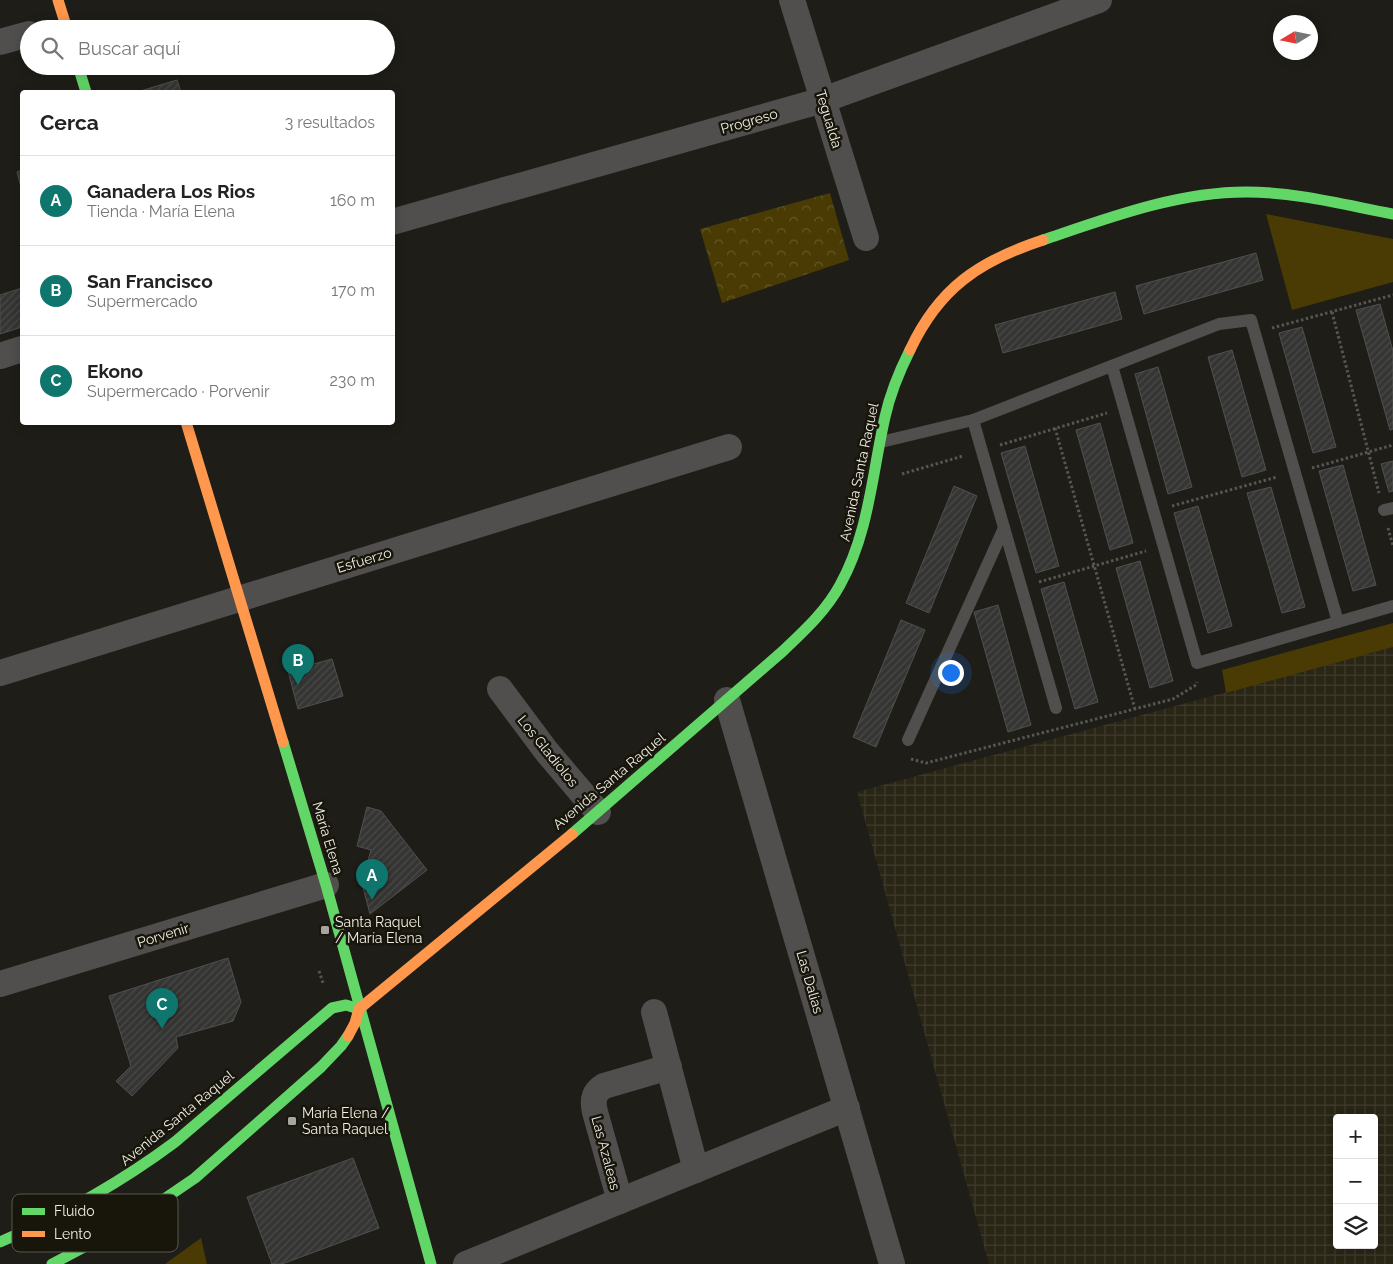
<!DOCTYPE html>
<html lang="es">
<meta charset="utf-8">
<style>
:root{--surface:#fff;--page:#f6f6f6;--text:#222;--muted:#767676;--line:#e0e0e0;--accent:#0f766e}
body{margin:0;font-family:Raleway,sans-serif;background:var(--page);color:var(--text)}
.controls{position:absolute;right:15px;bottom:15px;display:grid;overflow:hidden;border-radius:5px;box-shadow:0 2px 12px #0003}
.controls button{width:45px;height:45px;display:grid;place-items:center;padding:0;border:0;border-bottom:1px solid var(--line);background:var(--surface);color:var(--text);font:25px sans-serif}
.compass{position:absolute;left:1273px;top:15px;width:45px;height:45px;border-radius:50%;background:var(--surface);box-shadow:0 2px 12px #0003;rotate:260deg}
.you{position:absolute;left:950px;top:672px;width:18px;height:18px;margin:-12px;border:4px solid #fff;border-radius:50%;background:#1a73e8;box-shadow:0 0 0 8px #1a73e833}
.badge{display:grid;place-items:center;width:32px;height:32px;border-radius:50%;background:var(--accent);color:#fff;font-size:16px;font-weight:700}
.pin{position:absolute;translate:-50% -41px;filter:drop-shadow(0 1px 2px #0008)}
.pin::after{content:'';position:absolute;top:26px;width:18px;height:15px;background:inherit;clip-path:polygon(0 0,100% 0,50% 100%)}
.list{margin:0;padding:0;list-style:none}
h2{display:flex;justify-content:space-between;align-items:center;height:65px;margin:0;padding:0 20px;font-size:21px}
h2 small{font-size:16px;font-weight:400;color:var(--muted)}
.list li{display:grid;grid-template-columns:32px 1fr auto;gap:15px;align-items:center;box-sizing:border-box;height:90px;padding:0 20px;border-top:1px solid var(--line)}
.list b{display:block;font-size:19px;white-space:nowrap}
.list p{margin:0;font-size:16px;white-space:nowrap;color:var(--muted)}
.list em{font-size:16px;font-style:normal;color:var(--muted)}
.icon{flex:none;width:28px;height:28px;fill:none;stroke:currentColor;stroke-width:2;stroke-linecap:round;stroke-linejoin:round}
.map{position:relative;flex:none;width:1393px;height:1264px;overflow:hidden}
.search{position:absolute;background:var(--surface);box-shadow:0 2px 12px #0003;left:20px;top:20px;width:375px;height:55px;display:flex;align-items:center;gap:12px;box-sizing:border-box;padding:0 18px;border-radius:28px;color:var(--muted);font-size:19px}
.panel{position:absolute;background:var(--surface);box-shadow:0 2px 12px #0003;left:20px;top:90px;width:375px;height:335px;border-radius:5px}
.map>svg:first-child{display:block}
</style>
<div class="map">
<svg width="1393" height="1264" viewBox="0 0 1393 1264">
<defs>
<pattern id="industrial-grid" width="8" height="8" patternUnits="userSpaceOnUse" patternTransform="scale(1.25)"><rect width="8" height="8" fill="#2a2616"/><path d="M0 4h8M4 0v8" fill="none" stroke="#3f3b2d"/></pattern>
<pattern id="park-crowns" width="20" height="18" patternUnits="userSpaceOnUse" patternTransform="scale(1.25)"><rect width="20" height="18" fill="#493b03"/><path d="M2 6a3 3 0 1 1 6 0M12 15a3 3 0 1 1 6 0" fill="none" stroke="#645828"/></pattern>
<pattern id="building-hatch" width="6" height="6" patternUnits="userSpaceOnUse" patternTransform="scale(1.25)"><rect width="6" height="6" fill="#353533"/><path d="M-1 1l2-2M0 6l6-6M5 7l2-2" fill="none" stroke="#494947"/></pattern>
</defs>
<rect width="100%" height="100%" fill="#1e1d17"/>
<path fill="url(#industrial-grid)" fill-rule="evenodd" d="M1393 647V1264H989L857 792ZM1337 1118H1374V1245H1337Z"/>
<g fill="#493b03">
<polygon points="1266,214 1393,239 1393,282 1292,310"/>
<polygon points="1393,623 1393,647 1226,693 1222,670"/>
<polygon points="201,1238 207,1264 165,1264"/>
</g>
<polygon fill="url(#park-crowns)" points="830,193 849,260 722,303 700,229"/>
<g fill="url(#building-hatch)" stroke="#515050">
<polygon points="177,80 181,92 137,92"/>
<polygon points="22,170 22,191 17,172"/>
<polygon points="1256,253 1263,280 1144,314 1136,286"/>
<polygon points="22,288 22,327 0,334 0,295"/>
<polygon points="1115,292 1122,319 1003,353 995,325"/>
<polygon points="1380,304 1393,351 1393,429 1390,430 1356,310"/>
<polygon points="1302,327 1336,447 1313,453 1279,333"/>
<polygon points="1232,350 1266,470 1242,477 1208,357"/>
<polygon points="1158,367 1192,487 1168,494 1135,374"/>
<polygon points="1100,423 1133,543 1110,550 1076,430"/>
<polygon points="1025,446 1059,566 1036,573 1001,453"/>
<polygon points="1393,461 1393,491 1389,492 1381,464"/>
<polygon points="1343,465 1376,585 1353,591 1319,471"/>
<polygon points="954,486 977,496 929,613 906,603"/>
<polygon points="1271,487 1305,607 1282,613 1247,493"/>
<polygon points="1198,506 1232,626 1208,633 1174,513"/>
<polygon points="1140,561 1173,681 1150,688 1116,568"/>
<polygon points="1064,582 1098,702 1075,709 1041,589"/>
<polygon points="998,605 1031,725 1008,732 974,612"/>
<polygon points="901,620 925,630 876,747 853,737"/>
<polygon points="332,659 343,696 298,709 288,671"/>
<polygon points="367,807 381,811 427,870 370,914 361,880 372,877 368,861 371,850 357,846"/>
<polygon points="228,958 241,1002 233,1021 176,1037 178,1048 132,1096 116,1081 131,1066 109,996"/>
<polygon points="353,1158 379,1228 282,1264 272,1264 247,1197"/>
</g>
<g fill="none" stroke-linecap="round" stroke-linejoin="round">
<g stroke="#565653" stroke-width="3" stroke-dasharray="2.5 2.5" stroke-linecap="butt">
<polyline points="1332,312 1379,493"/>
<polyline points="1272,328 1393,295"/>
<polyline points="1055,428 1135,709"/>
<polyline points="1000,445 1107,413"/>
<polyline points="1312,468 1393,445"/>
<polyline points="902,474 963,456"/>
<polyline points="1172,506 1277,477"/>
<polyline points="1388,528 1393,546"/>
<polyline points="1039,582 1146,551"/>
<polyline points="911,759 926,763 1173,699 1196,685 1197,682"/>
<polyline points="319,971 323,983"/>
</g>
<g stroke="#504f4d" stroke-width="12">
<polyline points="1112,366 1197,663 1393,606"/>
<polyline points="973,420 1056,708"/>
<polyline points="881,442 973,420 1219,324 1251,320 1338,622"/>
<polyline points="1384,510 1393,508"/>
<polyline points="908,740 1004,528"/>
</g>
<g stroke="#504f4d" stroke-width="26">
<polyline points="792,0 866,238"/>
<polyline points="0,42 29,34"/>
<polyline points="392,222 823,100 1099,0"/>
<polyline points="0,356 22,349"/>
<polyline points="0,673 729,447"/>
<polyline points="500,689 547,752 598,812"/>
<polyline points="727,700 892,1264"/>
<polyline points="0,984 326,885"/>
<polyline points="654,1012 696,1170"/>
<path d="M620 1201 595 1112C592 1100 594 1092 604 1086L669 1067"/>
<polyline points="466,1264 847,1108"/>
</g>
<g stroke="#63d668" stroke-width="11">
<polyline points="78,66 86,92"/>
<path d="M1043 240C1108 218 1177 192 1246 192 1296 192 1345 205 1393 214"/>
<polyline points="283,742 326,885 431,1264"/>
<path d="M572 834 783 651C804 631 826 611 840 585 869 533 872 474 885 417 890 394 899 372 910 350"/>
<path d="M0 1242C63 1215 120 1183 175 1142L332 1008 346 1005 359 1009"/>
<polyline points="52,1264 126,1225 195,1178 321,1067 341,1046 348,1036"/>
</g>
<g stroke="#ff974d" stroke-width="11">
<polyline points="58,0 67,29"/>
<path d="M910 350C939 288 979 261 1043 240"/>
<polyline points="186,422 283,742"/>
<polyline points="348,1036 355,1023 359,1009 572,834"/>
</g>
</g>
<g fill="#a6a59e" stroke="#18150b" stroke-width="2">
<rect x="320" y="925" width="10" height="10" rx="2.5"/>
<rect x="287" y="1116" width="10" height="10" rx="2.5"/>
</g>
<g text-anchor="middle" stroke-width="5" stroke-linejoin="round" paint-order="stroke">
<g font-size="14" fill="#f0eee7" stroke="#18150b">
<text transform="translate(829 119) rotate(73)" y="5">Tegualda</text>
<text transform="translate(749 121) rotate(-16)" y="5">Progreso</text>
<text transform="translate(859 472) rotate(-78)" y="5">Avenida Santa Raquel</text>
<text transform="translate(364 560) rotate(-17)" y="5">Esfuerzo</text>
<text transform="translate(548 751) rotate(51)" y="5">Los Gladiolos</text>
<text transform="translate(609 781) rotate(-40)" y="5">Avenida Santa Raquel</text>
<text transform="translate(328 838) rotate(73)" y="5">María Elena</text>
<text transform="translate(163 935) rotate(-17)" y="5">Porvenir</text>
<text transform="translate(810 982) rotate(74)" y="5">Las Dalias</text>
<text transform="translate(177 1118) rotate(-39)" y="5">Avenida Santa Raquel</text>
<text transform="translate(606 1153) rotate(75)" y="5">Las Azaleas</text>
</g>
<g font-size="14" fill="#f0eee7" stroke="#18150b" text-anchor="start">
<text x="335" y="927">Santa Raquel<tspan x="335" dy="16">/ María Elena</tspan></text>
<text x="302" y="1118">María Elena /<tspan x="302" dy="16">Santa Raquel</tspan></text>
</g>
</g>
<rect x="12" y="1194" width="166" height="58" rx="8" fill="#18150b" stroke="#59564d" stroke-width="1"/>
<rect x="22" y="1208" width="23" height="7" fill="#63d668"/>
<rect x="22" y="1231" width="23" height="6" fill="#ff974d"/>
<g font-size="14" fill="#f0eee7">
<text x="54" y="1216">Fluido</text>
<text x="54" y="1239">Lento</text>
</g>
</svg>
<div class="controls">
<button>+</button>
<button>−</button>
<button><svg class="icon" aria-label="layers" viewBox="0 0 24 24"><path d="M12 4l9 5-9 5-9-5zM3 14l9 5 9-5"/></svg></button>
</div>
<svg class="compass" viewBox="-18 -18 36 36"><path d="M0-13l5 13h-10z" fill="#e53935"/><path d="M0 13l5-13h-10z" fill="#767676"/></svg>
<div class="you"></div>
<div class="pin badge" style="left:372px;top:900px">A</div>
<div class="pin badge" style="left:298px;top:685px">B</div>
<div class="pin badge" style="left:162px;top:1029px">C</div>
<div class="search"><svg class="icon" aria-label="search" viewBox="0 0 24 24"><circle cx="10" cy="10" r="6"/><path d="M15 15l6 6"/></svg>Buscar aquí</div>
<section class="panel">
<h2>Cerca<small>3 resultados</small></h2>
<ul class="list">
<li><span class="badge">A</span><div><b>Ganadera Los Rios</b><p>Tienda · María Elena</p></div><em>160 m</em></li>
<li><span class="badge">B</span><div><b>San Francisco</b><p>Supermercado</p></div><em>170 m</em></li>
<li><span class="badge">C</span><div><b>Ekono</b><p>Supermercado · Porvenir</p></div><em>230 m</em></li>
</ul>
</section>
</div>
